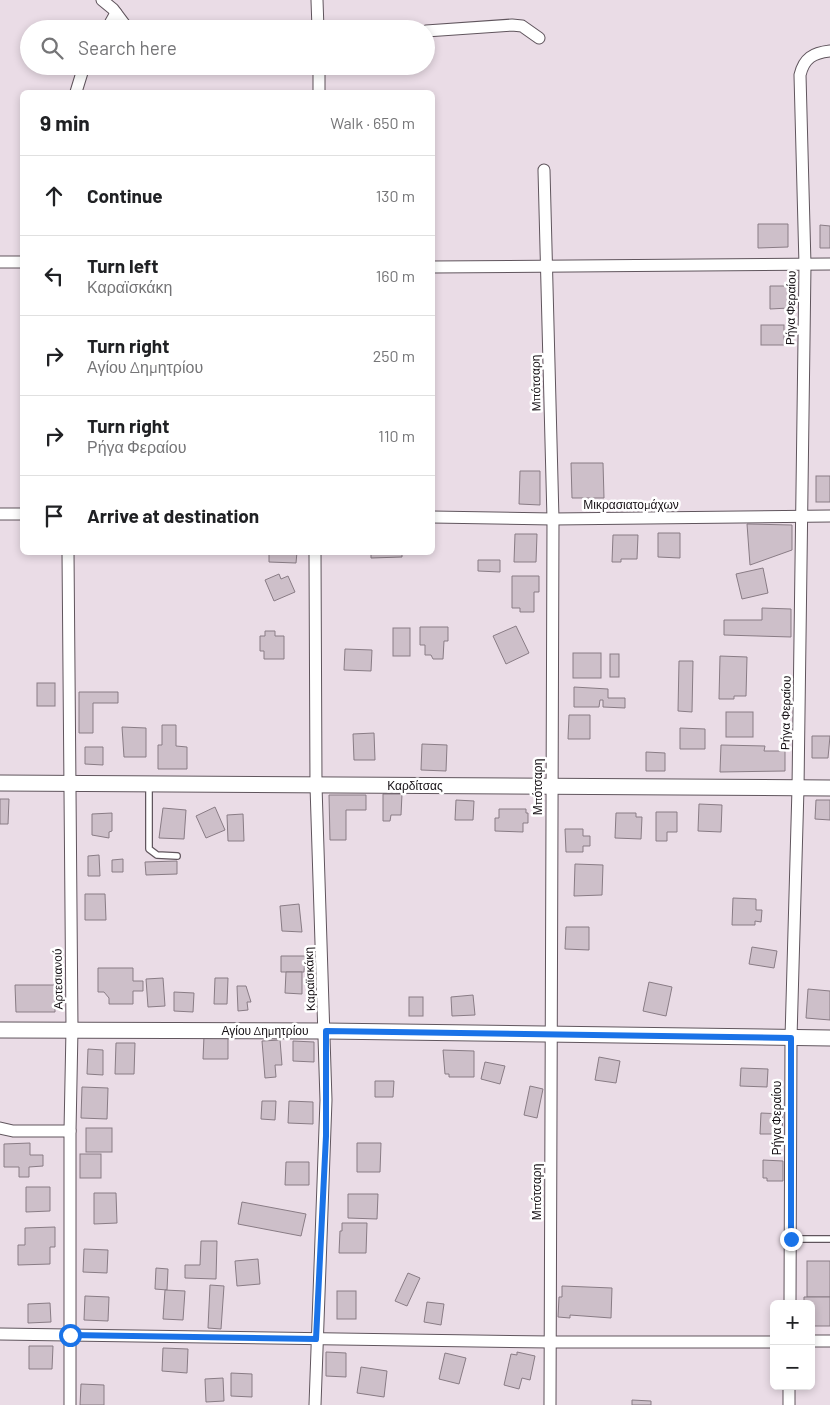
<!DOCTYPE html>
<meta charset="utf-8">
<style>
:root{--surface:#fff;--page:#f2f2f2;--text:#202124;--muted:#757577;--line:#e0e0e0}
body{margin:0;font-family:Barlow,sans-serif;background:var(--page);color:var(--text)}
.controls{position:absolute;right:15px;bottom:15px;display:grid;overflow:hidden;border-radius:8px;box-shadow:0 2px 8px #0003}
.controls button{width:45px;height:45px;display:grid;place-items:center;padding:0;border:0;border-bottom:1px solid var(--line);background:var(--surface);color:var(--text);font:25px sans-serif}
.stop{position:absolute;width:15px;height:15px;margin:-11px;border:4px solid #1a73e8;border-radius:50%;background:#fff}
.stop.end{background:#1a73e8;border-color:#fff;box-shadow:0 1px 5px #0008}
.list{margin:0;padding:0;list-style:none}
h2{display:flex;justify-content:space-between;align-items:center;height:65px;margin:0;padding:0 20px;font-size:21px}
h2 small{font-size:16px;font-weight:400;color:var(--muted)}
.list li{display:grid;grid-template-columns:32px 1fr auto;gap:15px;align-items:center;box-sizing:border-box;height:80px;padding:0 20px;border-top:1px solid var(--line)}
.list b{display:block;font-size:19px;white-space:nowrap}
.list p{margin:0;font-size:16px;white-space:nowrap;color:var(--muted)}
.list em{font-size:16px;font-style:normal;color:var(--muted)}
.icon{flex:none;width:28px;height:28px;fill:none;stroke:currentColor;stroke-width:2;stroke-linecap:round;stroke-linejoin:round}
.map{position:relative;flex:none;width:830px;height:1405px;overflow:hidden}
.search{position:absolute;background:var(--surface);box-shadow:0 2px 8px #0003;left:20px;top:20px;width:415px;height:55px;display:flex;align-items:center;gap:12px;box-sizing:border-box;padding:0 18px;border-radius:28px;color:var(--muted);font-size:19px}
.panel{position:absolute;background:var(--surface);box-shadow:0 2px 8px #0003;left:20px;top:90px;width:415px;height:465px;border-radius:8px}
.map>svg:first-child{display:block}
</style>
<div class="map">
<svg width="830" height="1405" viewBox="0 0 830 1405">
<rect width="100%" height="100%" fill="#eadce6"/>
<g fill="#cdbfc9" stroke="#897c85">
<polygon points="758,224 788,224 788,247 758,248"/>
<polygon points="820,225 830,226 830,248 820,248"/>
<polygon points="770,286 794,286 794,299 788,300 789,308 770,309"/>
<rect x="761" y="325" width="23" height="20"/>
<polygon points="571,463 603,463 604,498 572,498"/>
<polygon points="520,471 540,471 540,505 519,504"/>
<rect x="816" y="476" width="14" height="26"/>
<polygon points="747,524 792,525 792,550 750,565"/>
<polygon points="658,533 680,533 680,558 658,557"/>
<polygon points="515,534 537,534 536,562 514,562"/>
<polygon points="613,535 638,535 637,559 621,559 621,562 612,562"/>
<polygon points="269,552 297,552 296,563 269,562"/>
<polygon points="371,552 402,552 402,557 371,558"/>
<polygon points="478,560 500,560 500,572 478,571"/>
<polygon points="763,568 768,593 742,599 736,574"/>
<polygon points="279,574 281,579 288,576 295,592 274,601 265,580"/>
<polygon points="512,576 539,576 539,592 534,592 534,612 520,612 520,608 512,608"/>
<polygon points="762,608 791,609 791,637 724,635 724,620 762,620"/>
<polygon points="516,626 529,653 506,664 493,636"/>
<polygon points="420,627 448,627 448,641 444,641 443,659 433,659 431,655 425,655 425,645 420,645"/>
<rect x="393" y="628" width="17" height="28"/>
<polygon points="265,631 275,631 275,636 284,636 284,659 264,659 264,651 260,651 260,636 265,636"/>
<polygon points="345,649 372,650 371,671 344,670"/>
<rect x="573" y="653" width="28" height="25"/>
<rect x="610" y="654" width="9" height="23"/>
<polygon points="720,656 747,657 746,696 734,696 734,699 719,699"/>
<polygon points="679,661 693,661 692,712 678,711"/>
<rect x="37" y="683" width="18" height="23"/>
<polygon points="574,687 608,689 608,698 625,698 625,708 603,707 603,700 600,700 599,707 574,707"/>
<polygon points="79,692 118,692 118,703 93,703 93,733 79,733"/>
<rect x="726" y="712" width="27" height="25"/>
<polygon points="569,715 590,715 590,739 568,739"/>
<polygon points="162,725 176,725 176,746 187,747 187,769 158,769 158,745 162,745"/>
<polygon points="122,727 146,728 146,757 124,757"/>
<polygon points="680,728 705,729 705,749 680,749"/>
<polygon points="374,733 375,760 354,760 353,734"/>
<polygon points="812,736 830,736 828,758 812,758"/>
<polygon points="422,744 447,745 446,771 421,770"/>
<polygon points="721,745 765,746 764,751 785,751 785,771 720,772"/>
<polygon points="85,747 103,747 103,765 85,764"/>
<polygon points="646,752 665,753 665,771 646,771"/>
<polygon points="383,794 402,794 401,815 391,815 390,821 383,821"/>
<polygon points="329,795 366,795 366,810 346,810 346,840 330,840"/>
<polygon points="0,799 9,799 8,824 0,824"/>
<polygon points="456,800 474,801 473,820 455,820"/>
<polygon points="816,800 830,800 830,820 815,819"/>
<polygon points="699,804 722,805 721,832 698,831"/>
<polygon points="215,807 225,830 206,838 196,816"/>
<polygon points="163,808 186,810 184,839 159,838"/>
<polygon points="499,809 526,809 526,813 528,813 528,823 523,823 523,832 495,831 495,818 499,818"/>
<polygon points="656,812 677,812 677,832 667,832 667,841 656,841"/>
<polygon points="112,813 112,831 109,832 109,838 92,835 92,814"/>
<polygon points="616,813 636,813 636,817 642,817 641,839 615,838"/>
<polygon points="243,814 244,841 228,841 227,815"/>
<polygon points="565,829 583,829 583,836 590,836 590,846 583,846 583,852 566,852"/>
<polygon points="99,855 100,876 88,876 88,856"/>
<polygon points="123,859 123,872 112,872 112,860"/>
<polygon points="177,861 177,874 146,875 145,862"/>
<polygon points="575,864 603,865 602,895 574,896"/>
<polygon points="85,894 105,894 106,920 85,920"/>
<polygon points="733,898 756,899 756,910 762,910 761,922 755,921 755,925 732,925"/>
<polygon points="299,904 302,932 282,931 280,906"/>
<polygon points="566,927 589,927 589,950 565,949"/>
<polygon points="752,947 777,951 774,968 749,964"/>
<polygon points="281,956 305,956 304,972 281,972"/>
<polygon points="98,968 133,968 133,981 143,981 143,991 133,991 133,1004 109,1004 109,998 104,992 98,992"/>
<polygon points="286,972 302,972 302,994 285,993"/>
<polygon points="163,978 165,1006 148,1007 146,979"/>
<polygon points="215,978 228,978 227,1004 214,1004"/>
<polygon points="649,982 672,987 666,1016 643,1011"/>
<polygon points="15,985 55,985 55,1012 16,1012"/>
<polygon points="237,986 246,986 251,1002 247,1002 248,1010 238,1011"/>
<polygon points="808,989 830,991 830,1020 806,1018"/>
<polygon points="174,992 194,993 193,1012 174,1011"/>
<polygon points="473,995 475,1015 452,1016 451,997"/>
<rect x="409" y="997" width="14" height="19"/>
<polygon points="204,1036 228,1037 228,1059 203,1059"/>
<polygon points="280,1040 282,1065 275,1065 276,1077 265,1078 262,1041"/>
<polygon points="293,1041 314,1042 314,1062 293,1061"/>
<polygon points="116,1043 135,1043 134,1074 115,1074"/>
<polygon points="88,1049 103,1050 103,1075 87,1074"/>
<polygon points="443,1050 474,1051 474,1077 449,1077 449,1074 445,1074"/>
<polygon points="599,1057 620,1061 616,1083 595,1080"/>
<polygon points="485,1062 505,1066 500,1084 481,1079"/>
<polygon points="741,1068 768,1069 767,1087 740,1086"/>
<polygon points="375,1081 394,1081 393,1097 375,1097"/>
<polygon points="530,1086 543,1089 537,1118 524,1115"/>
<polygon points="82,1087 108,1088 107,1119 81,1118"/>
<polygon points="262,1101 276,1101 275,1120 261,1119"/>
<polygon points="289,1101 313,1102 313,1124 288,1123"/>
<polygon points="761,1113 783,1114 782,1134 760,1134"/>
<rect x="86" y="1128" width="26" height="24"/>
<polygon points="30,1143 30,1155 43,1155 43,1166 29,1167 29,1177 19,1177 19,1167 4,1167 4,1144"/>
<polygon points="357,1143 381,1143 380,1172 357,1172"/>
<rect x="80" y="1154" width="21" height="24"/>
<polygon points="763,1160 783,1161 783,1181 767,1181 767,1178 763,1178"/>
<polygon points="286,1162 309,1162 309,1185 285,1185"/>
<polygon points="26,1187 50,1187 50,1211 26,1212"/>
<polygon points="94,1193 116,1193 117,1223 94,1224"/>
<polygon points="348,1194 378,1194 377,1219 348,1218"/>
<polygon points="242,1202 306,1214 301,1236 238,1224"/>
<polygon points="342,1223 367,1223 366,1253 339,1253 340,1231 342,1231"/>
<polygon points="55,1227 55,1247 50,1247 50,1264 18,1265 18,1245 25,1245 25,1228"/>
<polygon points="201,1241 217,1241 216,1279 185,1278 185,1265 200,1265"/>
<polygon points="84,1249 108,1250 107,1273 83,1272"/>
<polygon points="258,1259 260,1284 237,1286 235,1261"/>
<rect x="807" y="1261" width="23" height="36"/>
<polygon points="156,1268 168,1269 167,1290 155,1289"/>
<polygon points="408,1273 420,1278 407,1306 395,1301"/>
<polygon points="210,1285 224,1286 221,1329 208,1328"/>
<polygon points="562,1286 612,1288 611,1318 570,1315 570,1318 558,1317 559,1297 562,1297"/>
<polygon points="165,1290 185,1291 183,1320 163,1319"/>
<rect x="337" y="1291" width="19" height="28"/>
<polygon points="85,1296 109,1297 108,1321 84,1320"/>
<polygon points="804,1297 830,1297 830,1326 811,1326 811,1304 804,1304"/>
<polygon points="427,1302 444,1304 441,1325 424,1322"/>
<polygon points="50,1303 51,1322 28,1323 28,1304"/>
<polygon points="29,1346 53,1346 52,1369 29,1369"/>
<polygon points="163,1348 188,1349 187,1373 162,1371"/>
<polygon points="326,1352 346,1353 346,1377 326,1376"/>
<polygon points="517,1352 535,1356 530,1380 522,1378 519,1389 504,1385 511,1354 517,1355"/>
<polygon points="445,1353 466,1358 459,1384 439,1379"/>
<polygon points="361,1367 387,1371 384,1397 357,1393"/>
<polygon points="231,1373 252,1374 252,1397 231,1396"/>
<polygon points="223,1378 224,1401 206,1402 205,1379"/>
<polygon points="81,1384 104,1385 104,1405 80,1405"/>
<polygon points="632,1400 651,1401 651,1405 632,1405"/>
</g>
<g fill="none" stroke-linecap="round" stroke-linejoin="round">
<g stroke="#60555d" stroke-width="8">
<g id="service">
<polyline points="149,784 149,849 157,855 177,856"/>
<polyline points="791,1239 830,1239"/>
</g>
</g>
<g stroke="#60555d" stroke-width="13">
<g id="minor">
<polyline points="102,0 113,9 128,29"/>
<polyline points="317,0 318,29"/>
<polyline points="107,29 116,13"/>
<polyline points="426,31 512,25 522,26 539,38"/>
<polyline points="319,66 319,92"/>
<polyline points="76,92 84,66"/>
<polyline points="544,170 553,519 550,1405"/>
<polyline points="0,262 22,262"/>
<polyline points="432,267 830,264"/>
<polyline points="0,514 22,514"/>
<polyline points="432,517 553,519 830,516"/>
<polyline points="68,552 72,1029 70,1131 70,1405"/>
<polyline points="0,1128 13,1131 70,1131"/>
<path d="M790 1304 791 1038 798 788 805 265 800 75C804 58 813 53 830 51"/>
<polyline points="0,1334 550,1342 774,1342"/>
<polyline points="811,1341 830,1341"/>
<polyline points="315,1405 326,1100 316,786 315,552"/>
<polyline points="789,1405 789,1386"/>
</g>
</g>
<g stroke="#60555d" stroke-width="17">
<g id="tertiary">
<polyline points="0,783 830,788"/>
<polyline points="0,1030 326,1031 830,1038"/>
</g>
</g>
<use href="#service" stroke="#fff" stroke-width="5.5"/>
<use href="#minor" stroke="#fff" stroke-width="11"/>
<use href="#tertiary" stroke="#fff" stroke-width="15"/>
</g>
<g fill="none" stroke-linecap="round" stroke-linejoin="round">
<polyline stroke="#1a73e8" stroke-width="6" points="70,1335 316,1339 326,1136 326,1031 791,1038 791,1239"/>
</g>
<g text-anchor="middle" stroke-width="5" stroke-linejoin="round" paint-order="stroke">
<g font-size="12" fill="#151014" stroke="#fff">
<text transform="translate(791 308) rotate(-89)" y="4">Ρήγα Φεραίου</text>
<text transform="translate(536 383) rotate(-91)" y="4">Μπότσαρη</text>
<text x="631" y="509">Μικρασιατομάχων</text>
<text transform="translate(786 713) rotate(-89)" y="4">Ρήγα Φεραίου</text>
<text x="415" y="790">Καρδίτσας</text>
<text transform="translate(538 787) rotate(-90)" y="4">Μπότσαρη</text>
<text transform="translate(58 979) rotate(-91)" y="4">Αρτεσιανού</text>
<text transform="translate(310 979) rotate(-92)" y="4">Καραϊσκάκη</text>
<text x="265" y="1035">Αγίου Δημητρίου</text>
<text transform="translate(777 1118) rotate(-90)" y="4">Ρήγα Φεραίου</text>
<text transform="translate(537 1192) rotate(-90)" y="4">Μπότσαρη</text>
</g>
</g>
</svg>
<div class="controls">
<button>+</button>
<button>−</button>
</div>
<div class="stop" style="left:70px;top:1335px"></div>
<div class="stop end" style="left:791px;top:1239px"></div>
<div class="search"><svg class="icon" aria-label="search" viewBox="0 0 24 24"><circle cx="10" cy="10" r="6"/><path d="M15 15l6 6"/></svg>Search here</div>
<section class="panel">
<h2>9 min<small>Walk · 650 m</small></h2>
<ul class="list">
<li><svg class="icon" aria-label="ahead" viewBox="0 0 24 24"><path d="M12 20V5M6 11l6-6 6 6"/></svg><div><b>Continue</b></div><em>130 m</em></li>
<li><svg class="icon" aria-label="left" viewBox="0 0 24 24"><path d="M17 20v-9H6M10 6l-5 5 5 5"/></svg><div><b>Turn left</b><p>Καραϊσκάκη</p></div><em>160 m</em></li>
<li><svg class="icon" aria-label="right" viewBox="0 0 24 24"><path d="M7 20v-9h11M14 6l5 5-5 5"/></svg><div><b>Turn right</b><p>Αγίου Δημητρίου</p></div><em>250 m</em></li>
<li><svg class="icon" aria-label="right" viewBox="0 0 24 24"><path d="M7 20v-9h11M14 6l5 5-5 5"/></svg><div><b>Turn right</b><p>Ρήγα Φεραίου</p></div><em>110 m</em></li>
<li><svg class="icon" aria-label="arrive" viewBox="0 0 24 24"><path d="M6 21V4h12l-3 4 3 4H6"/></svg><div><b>Arrive at destination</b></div></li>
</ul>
</section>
</div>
